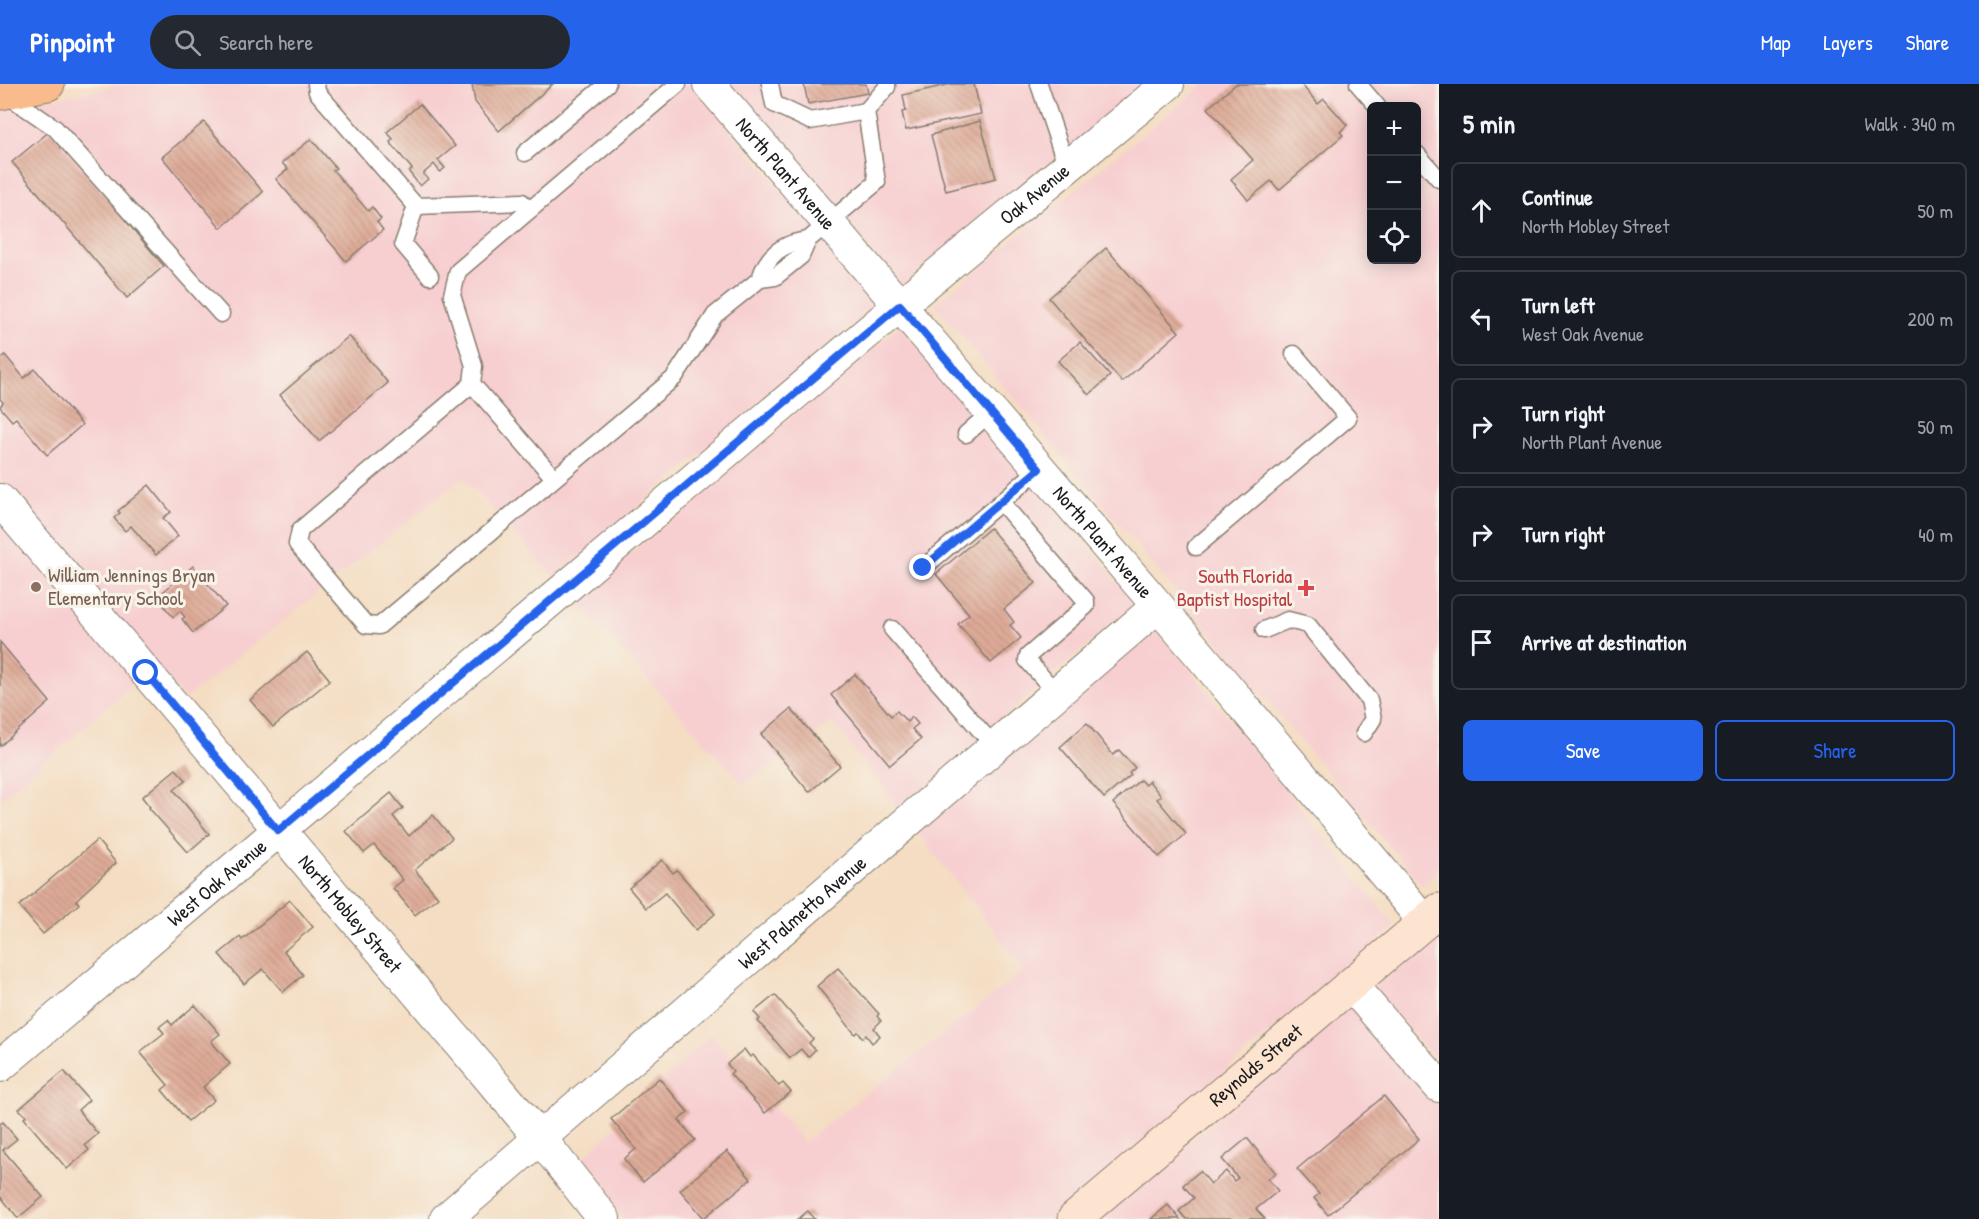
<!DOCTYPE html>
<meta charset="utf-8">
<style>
:root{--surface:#171b24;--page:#242831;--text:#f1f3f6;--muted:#9ea1a6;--line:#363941;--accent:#2563eb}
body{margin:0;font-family:"Patrick Hand",sans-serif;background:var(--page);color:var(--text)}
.controls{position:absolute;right:18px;top:18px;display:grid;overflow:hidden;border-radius:9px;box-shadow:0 3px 15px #0003}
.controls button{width:54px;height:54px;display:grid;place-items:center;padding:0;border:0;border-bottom:2px solid var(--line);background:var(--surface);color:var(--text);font:30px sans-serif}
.stop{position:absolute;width:18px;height:18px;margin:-14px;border:4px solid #2563eb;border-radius:50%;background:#fff}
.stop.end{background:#2563eb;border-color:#fff;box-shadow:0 2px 6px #0008}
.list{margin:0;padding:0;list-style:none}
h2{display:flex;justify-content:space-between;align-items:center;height:78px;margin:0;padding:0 24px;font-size:26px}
h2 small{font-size:20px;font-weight:400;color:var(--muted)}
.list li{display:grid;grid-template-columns:39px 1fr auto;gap:18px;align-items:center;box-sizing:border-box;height:96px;margin:0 12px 12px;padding:0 12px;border:2px solid var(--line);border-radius:9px}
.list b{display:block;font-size:22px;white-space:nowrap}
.list p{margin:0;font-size:20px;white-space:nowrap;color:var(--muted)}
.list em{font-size:20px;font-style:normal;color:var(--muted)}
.actions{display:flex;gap:12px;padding:18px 24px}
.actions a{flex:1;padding:14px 0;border:2px solid var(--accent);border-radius:9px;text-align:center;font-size:21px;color:var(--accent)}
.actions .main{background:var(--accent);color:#fff}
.icon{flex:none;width:33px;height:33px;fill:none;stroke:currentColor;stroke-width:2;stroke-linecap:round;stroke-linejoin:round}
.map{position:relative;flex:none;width:1439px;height:1135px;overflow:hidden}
header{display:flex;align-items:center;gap:36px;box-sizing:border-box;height:84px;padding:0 30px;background:var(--accent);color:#fff}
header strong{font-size:28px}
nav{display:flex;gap:33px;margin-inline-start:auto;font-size:21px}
.search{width:420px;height:54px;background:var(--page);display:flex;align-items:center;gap:15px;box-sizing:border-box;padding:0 21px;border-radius:33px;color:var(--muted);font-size:22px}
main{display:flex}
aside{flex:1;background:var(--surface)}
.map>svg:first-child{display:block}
</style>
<header>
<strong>Pinpoint</strong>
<div class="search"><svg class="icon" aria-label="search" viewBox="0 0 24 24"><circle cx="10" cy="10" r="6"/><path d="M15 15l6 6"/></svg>Search here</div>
<nav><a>Map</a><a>Layers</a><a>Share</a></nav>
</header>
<main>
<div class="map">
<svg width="1439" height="1135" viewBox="0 0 1439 1135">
<defs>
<pattern id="building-back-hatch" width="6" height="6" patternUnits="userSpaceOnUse" patternTransform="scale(1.5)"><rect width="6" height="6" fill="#deaa97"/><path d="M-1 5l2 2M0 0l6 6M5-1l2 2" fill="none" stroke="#be9282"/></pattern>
</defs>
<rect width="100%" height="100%" fill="#f7f3e8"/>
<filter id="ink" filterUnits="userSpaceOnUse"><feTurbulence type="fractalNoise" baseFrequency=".0167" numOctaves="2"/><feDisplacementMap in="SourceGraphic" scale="12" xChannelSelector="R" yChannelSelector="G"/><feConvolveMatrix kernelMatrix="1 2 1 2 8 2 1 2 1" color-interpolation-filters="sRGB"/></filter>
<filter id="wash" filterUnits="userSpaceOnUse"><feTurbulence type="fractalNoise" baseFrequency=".008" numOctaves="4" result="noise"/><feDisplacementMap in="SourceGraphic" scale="24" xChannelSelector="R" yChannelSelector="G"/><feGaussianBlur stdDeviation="1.35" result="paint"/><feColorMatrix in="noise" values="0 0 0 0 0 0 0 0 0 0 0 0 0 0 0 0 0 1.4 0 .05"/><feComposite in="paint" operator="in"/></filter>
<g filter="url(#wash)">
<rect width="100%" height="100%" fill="#f4ddc2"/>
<g fill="#f7cfd1" fill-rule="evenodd">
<polygon points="129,0 691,0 879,219 554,493 463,393 185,615 0,394 0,25"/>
<polygon points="727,0 1144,0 901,201"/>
<path d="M1205 0H1439V787L1422 801 935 220ZM1372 22H1416V176H1372Z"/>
<polygon points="900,242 1136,519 899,724 832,638 743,700 576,516"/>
<polygon points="0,416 146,589 0,716"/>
<polygon points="1156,544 1395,843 1050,1135 622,1135 578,1079 711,950 804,1058 1025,886 918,749"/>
<polygon points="1439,847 1439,980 1373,904"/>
<polygon points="1352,922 1439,1022 1439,1135 1098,1135"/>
</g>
<g id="blocks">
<g fill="url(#building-back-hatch)">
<polygon points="472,0 553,0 499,47 475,18"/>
<polygon points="804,0 866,0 868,9 808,20"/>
<polygon points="951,0 974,0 981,30 906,46 902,28 906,27 903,11"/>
<polygon points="1236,0 1301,0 1318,20 1324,15 1347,41 1340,48 1343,51 1279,106 1271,97 1248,116 1231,95 1253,76 1208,24"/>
<polygon points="420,20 455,62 438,76 445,84 440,88 434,80 423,90 428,95 420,102 409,88 412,85 390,58 393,55 387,48"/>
<polygon points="980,37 996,94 946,107 931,51"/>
<polygon points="204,38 263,108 221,144 162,73"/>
<polygon points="50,47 164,182 127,214 12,78"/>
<polygon points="311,55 336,84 333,86 368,127 372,123 381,135 377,138 383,146 346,177 276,95 288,85 282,79"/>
<polygon points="1106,164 1179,248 1122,298 1049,214"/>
<polygon points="349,252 388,299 319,357 280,311"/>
<polygon points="1080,258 1110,292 1089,311 1058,277"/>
<polygon points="5,271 24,294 35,285 82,341 47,371 16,334 12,337 0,323 3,318 0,315 0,276"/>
<polygon points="149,401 171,428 163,434 178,452 156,471 131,442 125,447 114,434 120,429 118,427"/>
<polygon points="990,444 1036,499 1004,525 1014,538 1010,541 1021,554 991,579 958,540 969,530 936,490"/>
<polygon points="193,482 226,522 193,549 182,535 185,533 180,527 173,533 157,513"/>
<polygon points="0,558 50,618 0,662"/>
<polygon points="307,568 330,596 273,643 250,616"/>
<polygon points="855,590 891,632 897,627 907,638 912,633 918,640 912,645 921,655 890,681 831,611"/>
<polygon points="791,625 840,682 809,708 761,650"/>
<polygon points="1087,639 1113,671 1119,666 1135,684 1129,689 1131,691 1104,714 1060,663"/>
<polygon points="176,685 186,696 174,706 209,750 188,768 149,724 150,723 142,713"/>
<polygon points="1140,696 1145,701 1149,697 1161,712 1157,715 1186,750 1159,773 1113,719"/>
<polygon points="391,709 403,724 393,732 409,752 433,731 452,754 415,786 438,813 415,831 393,804 403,796 374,761 364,769 346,747"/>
<polygon points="97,756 116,779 76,816 79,820 43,850 19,822"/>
<polygon points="662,776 673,789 677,786 715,830 696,846 665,809 646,824 629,804"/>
<polygon points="290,816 313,843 284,867 303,891 283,908 263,885 244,900 219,870 240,853 242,856"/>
<polygon points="838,884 879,930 877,932 881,937 874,944 880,952 872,959 866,951 863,954 858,948 855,950 817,902"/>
<polygon points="775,911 813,955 809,959 815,966 808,973 801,965 790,974 758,937 760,935 754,928"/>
<polygon points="195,921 220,950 211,957 230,980 203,1003 214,1016 188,1037 162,1006 168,1001 140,968 164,949 159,943 168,936 172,941"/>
<polygon points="744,965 750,973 753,971 779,1002 783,999 791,1008 765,1029 730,990 733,987 727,980"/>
<polygon points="64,987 89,1016 78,1026 98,1050 85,1061 89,1066 67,1085 24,1034 26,1032 19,1025"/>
<polygon points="659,994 688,1028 679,1036 695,1056 643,1098 624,1075 636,1065 611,1035"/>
<polygon points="1384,1012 1419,1055 1328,1131 1314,1114 1319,1110 1297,1085"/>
<polygon points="3,1038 17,1055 3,1066 43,1113 18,1134 0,1112 0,1040"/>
<polygon points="1247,1054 1276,1089 1268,1095 1278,1107 1256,1125 1265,1135 1186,1135 1179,1127 1194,1114 1183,1101 1200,1087 1211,1100 1226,1087 1234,1097 1238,1094 1222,1075"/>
<polygon points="727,1067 751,1095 704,1134 680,1106"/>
<polygon points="1168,1121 1180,1135 1151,1135"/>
<polygon points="808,1127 815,1135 798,1135"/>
</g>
</g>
</g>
<g filter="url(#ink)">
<use href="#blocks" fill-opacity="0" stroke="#887c6f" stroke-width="1.5"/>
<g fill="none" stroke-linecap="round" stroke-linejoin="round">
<g stroke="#887c6f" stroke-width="19">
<g id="lane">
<polyline points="316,0 317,8 416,122 522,118 529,126"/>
<polyline points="678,0 458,187 452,211 474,282 472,300 300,446 297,460 366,541 379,542 674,294 715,231 760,195"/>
<polyline points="770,0 774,20 810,37 866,27"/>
<polyline points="1039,0 1067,84"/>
<polyline points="1358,0 1377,22"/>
<polyline points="4,9 55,44 221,230"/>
<polyline points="525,69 607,0"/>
<polyline points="1416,69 1439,95"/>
<polyline points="416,122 403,160 430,192"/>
<path d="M808 156C783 159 767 170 760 195L775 193 801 172 808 156 877 98 866 27 887 3V0"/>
<polyline points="472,300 554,394"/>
<polyline points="966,350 991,328"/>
<polyline points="1039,385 1001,418 1086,517 1086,522 1028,572 1027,576 1056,609"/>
<polyline points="1196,463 1348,334 1294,270"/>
<polyline points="923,484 1001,418"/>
<polyline points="892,545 994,662"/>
<polyline points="1264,546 1288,536 1308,541 1369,616 1373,635 1364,649"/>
</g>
</g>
<g stroke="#887c6f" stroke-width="34">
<g id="street">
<path id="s1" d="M709 0 1201 572 1425 838"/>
<path id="s2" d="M0 416 540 1054 604 1135"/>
<polyline points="1352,902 1439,1002"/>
<path id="s3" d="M0 982 900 221 1168 0"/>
<path id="s4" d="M446 1135 1158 522"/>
</g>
</g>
<g stroke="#887c6f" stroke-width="35">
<g id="secondary">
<path id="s5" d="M1074 1135 1439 826"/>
</g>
</g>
<g stroke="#887c6f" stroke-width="35">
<polyline id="primary" points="0,9 48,0"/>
</g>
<use href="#lane" stroke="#fff" stroke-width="16"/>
<use href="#street" stroke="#fff" stroke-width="32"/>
<use href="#secondary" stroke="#fde4d1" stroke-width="33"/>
<use href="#primary" stroke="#fabb8c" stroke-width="33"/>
</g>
</g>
<g fill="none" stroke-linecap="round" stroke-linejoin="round" filter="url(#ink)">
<polyline stroke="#2563eb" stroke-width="8" points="146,589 278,747 900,221 1039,385 923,484"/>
</g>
<circle fill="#8d6e63" stroke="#f7f3e8" stroke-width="2" cx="36" cy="503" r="6"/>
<path fill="#e0444e" stroke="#f7f3e8" stroke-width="2" d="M1303 495h6v6h6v6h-6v6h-6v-6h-6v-6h6z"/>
<g text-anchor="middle" stroke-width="6" stroke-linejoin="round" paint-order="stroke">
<g font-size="20" fill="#1c1c1c" stroke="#f7f3e8">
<text dy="7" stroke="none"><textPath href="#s1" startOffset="118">North Plant Avenue</textPath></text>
<text dy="7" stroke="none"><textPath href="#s3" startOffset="1353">Oak Avenue</textPath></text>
<text dy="7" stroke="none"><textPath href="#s1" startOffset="604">North Plant Avenue</textPath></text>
<text dy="7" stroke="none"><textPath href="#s3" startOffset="284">West Oak Avenue</textPath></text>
<text dy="7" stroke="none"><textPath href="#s4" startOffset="470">West Palmetto Avenue</textPath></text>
<text dy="7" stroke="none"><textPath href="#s2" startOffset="542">North Mobley Street</textPath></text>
<text dy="7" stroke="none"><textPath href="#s5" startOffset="238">Reynolds Street</textPath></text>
</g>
<g font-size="20" fill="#785e54" stroke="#f7f3e8" text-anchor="start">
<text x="48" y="498">William Jennings Bryan<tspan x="48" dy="23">Elementary School</tspan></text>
</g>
<g font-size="20" fill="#be3a42" stroke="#f7f3e8" text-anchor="end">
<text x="1292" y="499">South Florida<tspan x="1292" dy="23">Baptist Hospital</tspan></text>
</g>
</g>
</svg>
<div class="controls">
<button>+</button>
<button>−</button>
<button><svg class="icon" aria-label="locate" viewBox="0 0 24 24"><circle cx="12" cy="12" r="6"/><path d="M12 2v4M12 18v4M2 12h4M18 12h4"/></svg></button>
</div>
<div class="stop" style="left:146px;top:589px"></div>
<div class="stop end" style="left:923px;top:484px"></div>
</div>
<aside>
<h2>5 min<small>Walk · 340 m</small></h2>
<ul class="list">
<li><svg class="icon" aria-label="ahead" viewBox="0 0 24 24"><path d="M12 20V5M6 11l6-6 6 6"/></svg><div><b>Continue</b><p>North Mobley Street</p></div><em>50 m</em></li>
<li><svg class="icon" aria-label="left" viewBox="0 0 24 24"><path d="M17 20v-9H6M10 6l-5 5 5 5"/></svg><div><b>Turn left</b><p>West Oak Avenue</p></div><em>200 m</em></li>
<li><svg class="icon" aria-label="right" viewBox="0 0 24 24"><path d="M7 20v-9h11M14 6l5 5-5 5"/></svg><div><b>Turn right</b><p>North Plant Avenue</p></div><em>50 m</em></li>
<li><svg class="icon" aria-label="right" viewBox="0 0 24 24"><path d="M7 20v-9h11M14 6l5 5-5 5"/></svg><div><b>Turn right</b></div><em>40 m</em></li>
<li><svg class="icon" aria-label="arrive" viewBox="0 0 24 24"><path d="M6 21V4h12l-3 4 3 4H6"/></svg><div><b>Arrive at destination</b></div></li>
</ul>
<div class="actions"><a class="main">Save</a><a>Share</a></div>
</aside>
</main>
